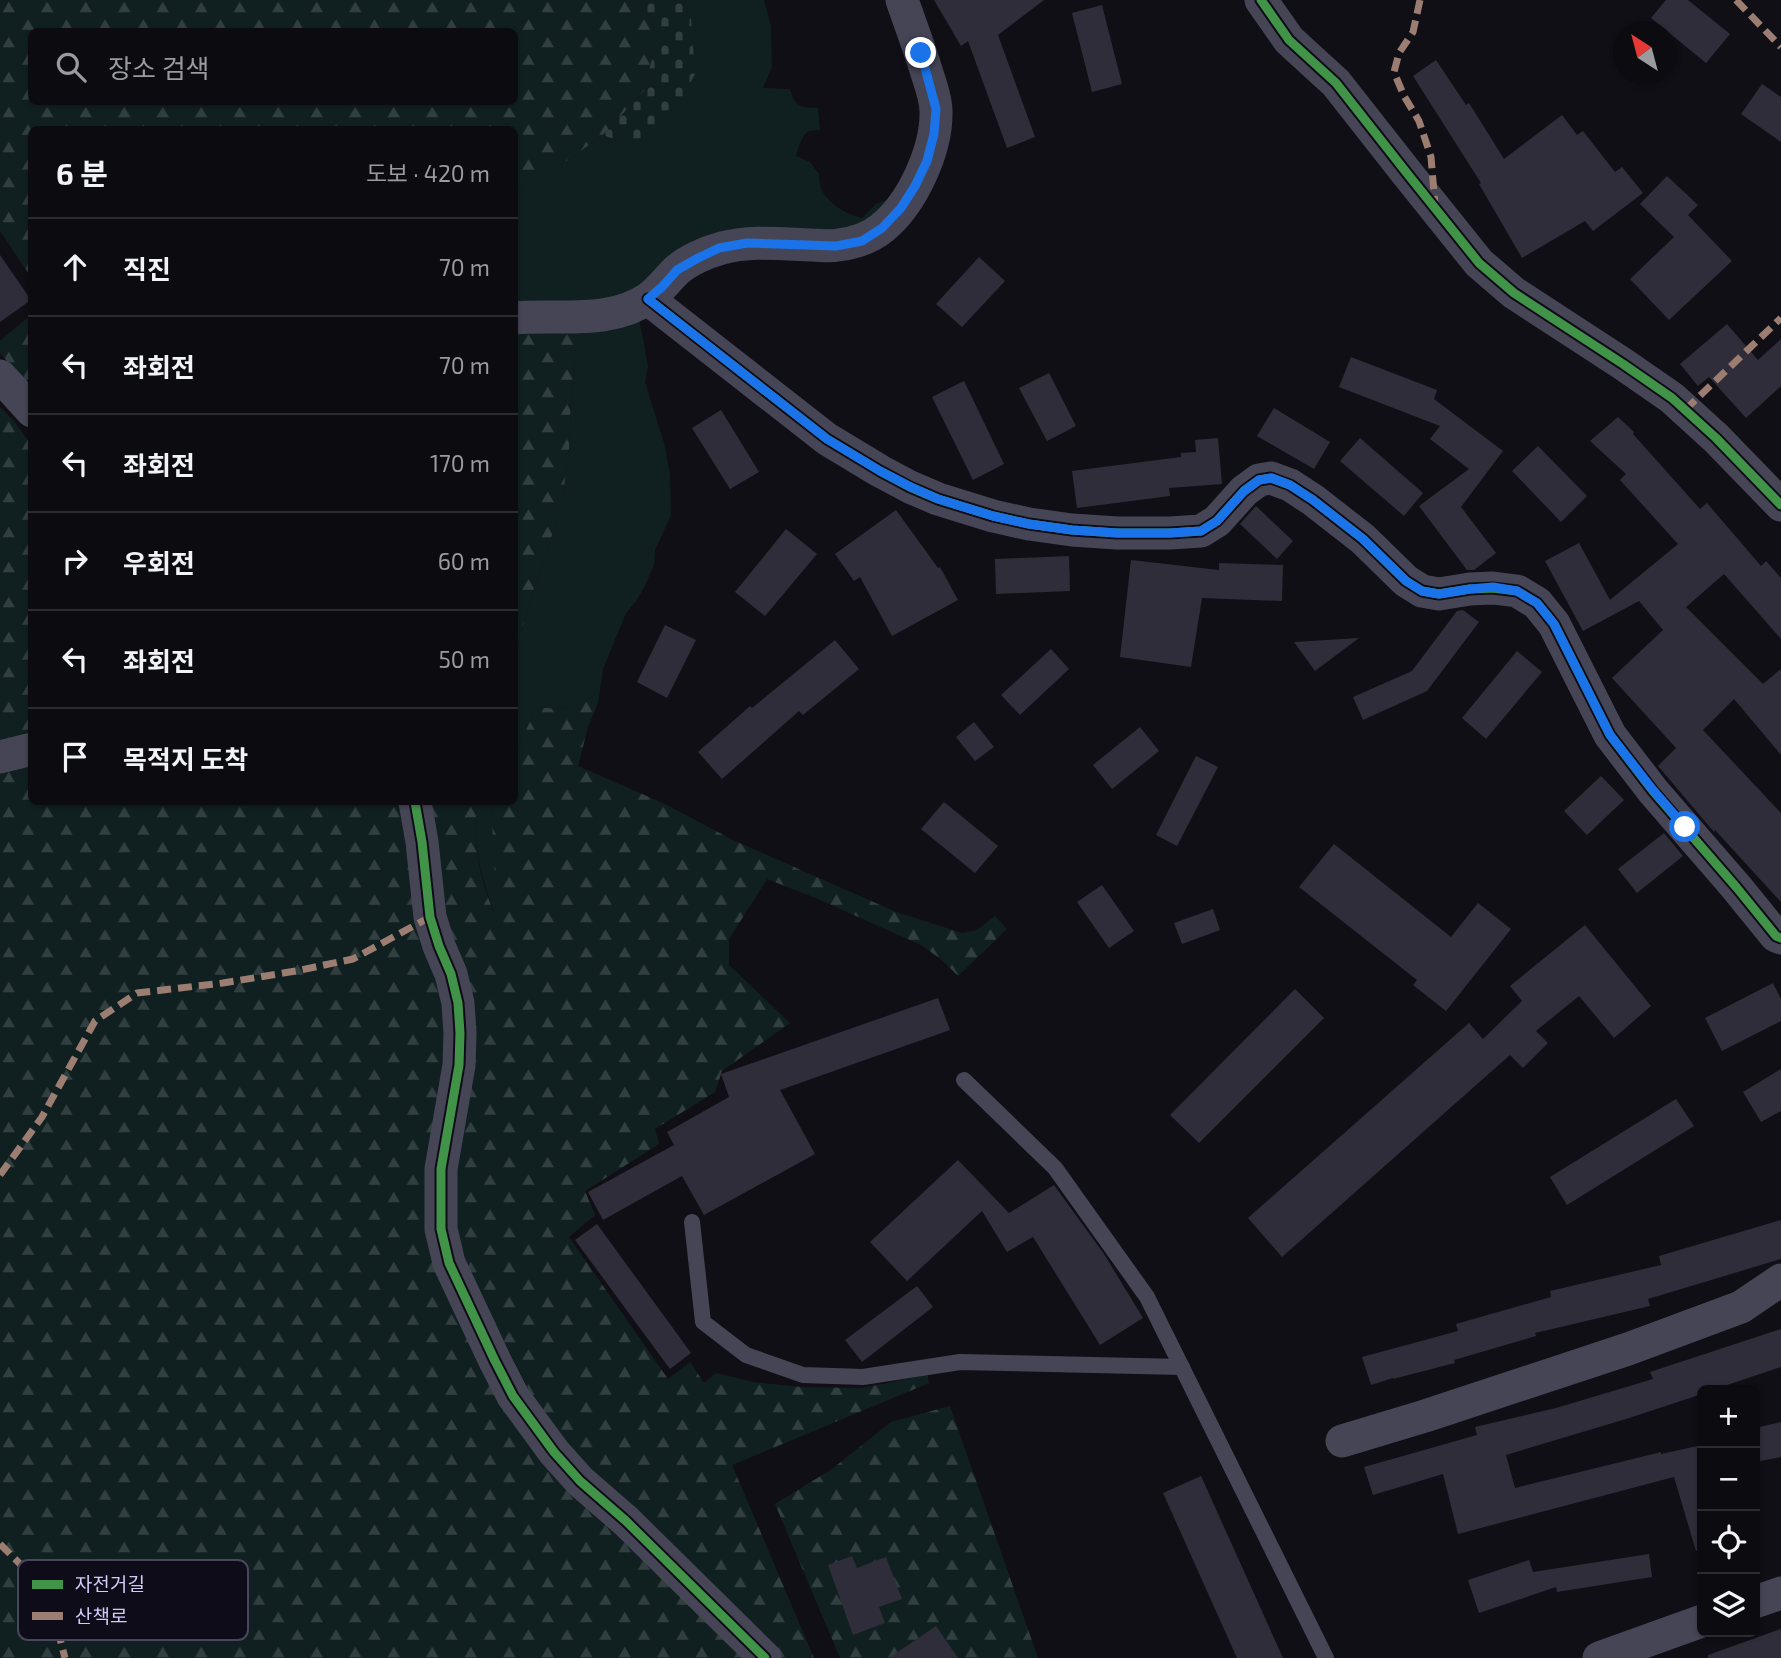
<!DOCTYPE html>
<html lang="ko">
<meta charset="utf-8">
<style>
:root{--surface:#0c0b10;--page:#1a191e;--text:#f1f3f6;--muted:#9a9b9f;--line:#2c2b30}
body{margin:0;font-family:"Exo 2","Noto Sans KR",sans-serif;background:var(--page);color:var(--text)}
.controls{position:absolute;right:21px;bottom:21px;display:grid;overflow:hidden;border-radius:10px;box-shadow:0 2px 5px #0004}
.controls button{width:63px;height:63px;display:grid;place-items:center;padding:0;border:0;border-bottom:2px solid var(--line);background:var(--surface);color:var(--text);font:35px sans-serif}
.compass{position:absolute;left:1613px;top:21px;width:63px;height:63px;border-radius:50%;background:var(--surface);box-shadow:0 2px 5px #0004;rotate:324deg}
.stop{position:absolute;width:21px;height:21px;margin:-16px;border:5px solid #1a73e8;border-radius:50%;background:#fff}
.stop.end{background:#1a73e8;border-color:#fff;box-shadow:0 2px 7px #0008}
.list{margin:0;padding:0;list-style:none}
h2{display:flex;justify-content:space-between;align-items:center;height:91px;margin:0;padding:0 28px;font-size:30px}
h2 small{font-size:23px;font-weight:400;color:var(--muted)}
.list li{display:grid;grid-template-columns:46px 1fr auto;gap:21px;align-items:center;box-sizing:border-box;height:98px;padding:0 28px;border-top:2px solid var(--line)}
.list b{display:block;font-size:26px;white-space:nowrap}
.list em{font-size:23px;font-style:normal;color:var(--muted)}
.icon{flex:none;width:38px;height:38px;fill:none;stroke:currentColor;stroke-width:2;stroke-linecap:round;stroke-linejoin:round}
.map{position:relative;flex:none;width:1781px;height:1658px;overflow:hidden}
.search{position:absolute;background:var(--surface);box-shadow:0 2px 5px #0004;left:28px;top:28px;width:490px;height:77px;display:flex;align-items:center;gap:18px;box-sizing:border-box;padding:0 24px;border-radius:10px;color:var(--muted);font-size:26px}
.panel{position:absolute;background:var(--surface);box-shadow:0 2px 5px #0004;left:28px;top:126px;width:490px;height:679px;border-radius:10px}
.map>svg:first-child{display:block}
</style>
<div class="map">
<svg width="1781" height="1658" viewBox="0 0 1781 1658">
<defs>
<pattern id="forest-firs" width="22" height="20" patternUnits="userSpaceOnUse" patternTransform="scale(1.75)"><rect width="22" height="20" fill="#102020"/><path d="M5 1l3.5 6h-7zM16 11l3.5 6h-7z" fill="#323f41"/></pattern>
<pattern id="cemetery-stones" width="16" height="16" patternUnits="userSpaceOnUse" patternTransform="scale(1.75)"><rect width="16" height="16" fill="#102020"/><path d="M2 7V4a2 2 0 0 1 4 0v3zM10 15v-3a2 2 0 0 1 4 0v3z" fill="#323f41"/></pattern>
</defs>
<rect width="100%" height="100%" fill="#100f16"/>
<g fill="#102020">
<path d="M681 0H764L771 26 772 67 763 88 790 89C795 108 800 107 818 108L820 130 808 131C801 138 799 146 796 156L810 162 819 174C817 197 841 213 862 218L876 204 896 196 862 226 840 233 772 232 643 295 515 309V193L521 187 564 163 603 135 631 146 691 19Z"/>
<path d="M639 318 648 366 645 382 664 443 670 474 671 515 655 550 654 564 645 586 636 601 626 613 603 669 600 690C575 711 569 710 537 707L515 753V657L524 621 554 529 564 488 569 449 571 398 578 326Z"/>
<path d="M478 802H491L498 923C484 884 469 843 478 802Z"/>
</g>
<g fill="url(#forest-firs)" fill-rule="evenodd">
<path d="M0 0H638L658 34 644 91 603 135 564 163 521 187 515 193 514 130H32L31 277 0 231ZM32 32H514V102H32Z"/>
<polygon points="31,315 31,389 0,353 0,341"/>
<polygon points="515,326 578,326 571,398 569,449 564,488 554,529 524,621 515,657"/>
<polygon points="0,407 14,421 32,446 31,737 0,745"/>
<path d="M600 690 598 703 588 727 578 766 665 804 733 840 896 912 962 933 977 930 995 916 1007 929 958 976 942 960 921 945 818 899 767 879 729 939V965L790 1023 722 1071 715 1092 655 1129 659 1144 585 1191 595 1215 569 1237 668 1379 690 1362 704 1383 716 1373 753 1382 801 1387 862 1388 927 1375 929 1383 732 1465 814 1658H774L653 1538 544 1419 457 1251 447 943 425 802H478C470 839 481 885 497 919L491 802H514L515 753 537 707C569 710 575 711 600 690Z"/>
<polygon points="31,760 32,802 408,802 446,1030 433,1157 484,1368 753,1658 0,1658 0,768"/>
<polygon points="950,1406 1038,1658 840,1658 775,1504 832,1469 891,1422"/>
</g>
<polygon fill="url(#cemetery-stones)" points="638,0 681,0 691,19 695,74 673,116 631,146 603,135 644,91 658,34"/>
<g fill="#2f2d39">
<polygon points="934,0 1044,0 998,35 1035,137 1007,148 968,41 961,46"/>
<polygon points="1666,0 1688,0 1730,34 1706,63 1651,18"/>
<polygon points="1102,5 1122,84 1092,92 1072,13"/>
<polygon points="1436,60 1466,105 1469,103 1504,159 1562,115 1577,135 1583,131 1615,172 1622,167 1643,193 1593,231 1585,221 1522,258 1479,184 1481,183 1413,76"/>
<polygon points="1762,84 1781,97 1781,142 1741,114"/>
<polygon points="1667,176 1698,205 1688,215 1732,261 1669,320 1630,279 1674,237 1640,204"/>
<polygon points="0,255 31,300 0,322"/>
<polygon points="979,257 1005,281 962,327 936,304"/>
<polygon points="1727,324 1758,360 1781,339 1781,386 1746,418 1709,377 1698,386 1680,364"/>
<polygon points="1351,357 1437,390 1434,399 1503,451 1461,507 1496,553 1474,570 1467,570 1419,506 1469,469 1430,439 1440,426 1339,387"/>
<polygon points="1049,373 1076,426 1047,441 1019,388"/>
<polygon points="964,381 1004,464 973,480 932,397"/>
<polygon points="1274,408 1330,442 1314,469 1257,436"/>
<polygon points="721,410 759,472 730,489 692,428"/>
<polygon points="1618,417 1634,432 1633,434 1700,509 1707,503 1761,566 1766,561 1781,578 1781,639 1724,574 1686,607 1763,684 1781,669 1781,755 1734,699 1703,730 1781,813 1781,902 1715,830 1714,832 1658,766 1676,748 1612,678 1663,630 1639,601 1583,631 1545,561 1579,543 1610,600 1678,544 1620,480 1626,474 1590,441"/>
<polygon points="1218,438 1222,484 1169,488 1170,496 1077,508 1072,471 1181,457 1181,453 1196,452 1195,440"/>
<polygon points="1360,438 1423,493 1404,516 1340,461"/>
<polygon points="1538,446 1587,496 1561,522 1512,471"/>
<polygon points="1256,506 1293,541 1277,559 1240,524"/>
<polygon points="896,510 938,568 940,567 958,600 892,636 860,577 854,581 835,554"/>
<polygon points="786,529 817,554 765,616 735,592"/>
<polygon points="1069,556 1070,591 996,594 995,559"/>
<polygon points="1131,560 1219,570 1219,563 1283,565 1282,601 1202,598 1191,667 1120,657"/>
<polygon points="1463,610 1479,622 1427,691 1363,720 1353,697 1412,671 1457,611"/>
<polygon points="665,625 696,640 667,698 637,682"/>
<polygon points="1359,638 1315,671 1294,642"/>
<polygon points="835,640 859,669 803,715 799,711 722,779 698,752 750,706 752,708"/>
<polygon points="1051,649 1069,669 1020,715 1001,695"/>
<polygon points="1517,651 1542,672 1486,739 1462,718"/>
<polygon points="974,722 994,747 975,761 956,737"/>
<polygon points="1140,727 1159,751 1112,789 1093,765"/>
<polygon points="1196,756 1218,767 1177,846 1156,835"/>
<polygon points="1601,776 1624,800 1587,835 1564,811"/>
<polygon points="944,802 998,846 975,873 921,829"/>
<polygon points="1664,833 1683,856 1637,893 1618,869"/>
<polygon points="1334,844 1451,937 1478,903 1511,929 1446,1011 1413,985 1417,980 1299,887"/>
<polygon points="1102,885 1134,931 1109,948 1077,902"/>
<polygon points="1213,909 1220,930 1182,944 1174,923"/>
<polygon points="1585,925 1651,1006 1614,1038 1579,996 1536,1031 1548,1043 1523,1068 1510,1055 1282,1257 1248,1218 1469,1023 1483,1039 1522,1001 1510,986"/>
<polygon points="1773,983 1781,999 1781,1021 1722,1051 1705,1018"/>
<polygon points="1295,989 1324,1018 1199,1143 1170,1115"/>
<polygon points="938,998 950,1030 780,1090 815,1154 704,1215 682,1176 603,1220 588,1192 674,1145 667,1132 729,1097 721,1074"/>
<polygon points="1781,1069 1781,1111 1761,1122 1743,1092"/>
<polygon points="1676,1099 1694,1126 1567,1205 1550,1177"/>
<polygon points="958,1160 1009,1213 1054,1185 1104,1254 1143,1318 1100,1345 1033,1237 1007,1252 982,1211 907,1281 870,1242"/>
<polygon points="1781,1220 1781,1259 1648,1299 1650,1306 1535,1333 1536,1336 1454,1360 1455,1363 1393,1379 1393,1378 1371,1385 1362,1357 1458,1331 1456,1324 1551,1297 1550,1291 1661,1265 1659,1256"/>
<polygon points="597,1224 691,1353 670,1369 575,1240"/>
<polygon points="917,1286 933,1307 862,1362 845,1340"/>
<polygon points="1781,1329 1781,1367 1712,1390 1702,1390 1702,1394 1626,1419 1506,1455 1515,1488 1661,1452 1661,1454 1702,1445 1702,1550 1696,1551 1674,1477 1458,1534 1443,1474 1373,1495 1364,1467 1477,1435 1475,1427 1556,1408 1653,1379 1650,1372"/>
<polygon points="1781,1422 1781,1457 1755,1462 1755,1428"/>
<polygon points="1201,1476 1283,1658 1237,1658 1163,1493"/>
<polygon points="1649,1554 1652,1577 1557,1592 1556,1587 1479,1613 1468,1580 1529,1560 1533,1572"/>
<polygon points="852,1556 857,1568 886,1557 902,1599 879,1607 885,1623 853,1635 828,1565"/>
<polygon points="936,1626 958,1658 889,1658"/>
<polygon points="1781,1629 1781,1658 1708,1658 1708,1655"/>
</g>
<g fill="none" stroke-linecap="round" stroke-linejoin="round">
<g stroke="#464556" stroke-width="16">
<polyline points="964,1080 1055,1168 1147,1297 1326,1658"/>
<polyline points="692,1222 703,1322 746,1355 803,1375 863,1377 960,1362 1182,1367"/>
</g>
<g stroke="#464556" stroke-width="33">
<polyline points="1261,0 1289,40 1336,83 1406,172 1479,263 1514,293 1623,364 1672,398 1716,438 1781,505"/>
<polyline points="648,299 827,439 880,471 910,487 938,499 993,516 1029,524 1072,530 1117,533 1170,533 1201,531 1217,521 1244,491 1259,480 1271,478 1290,485 1313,500 1363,539 1406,581 1422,591 1439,594 1470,589 1493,588 1517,591 1537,603 1554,624 1610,735 1653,791 1737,888 1776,936 1781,938"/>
<path d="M514 318C559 314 610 325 649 298 659 291 666 281 675 272 686 261 707 252 722 248 751 240 782 244 812 245 820 245 829 247 838 245 854 243 869 239 882 228 912 204 937 150 936 111 936 98 930 83 926 70 919 47 910 23 902 0"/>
<polyline points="0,376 32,411"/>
<polyline points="0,757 32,749"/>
<polyline points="415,802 422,842 430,917 439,946 451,974 458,1003 460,1033 459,1065 441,1169 441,1229 449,1263 495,1361 513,1396 554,1452 580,1481 626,1521 765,1658"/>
<polyline points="1342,1441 1425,1416 1628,1349 1741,1307 1781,1280"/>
<polyline points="1755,1602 1781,1593"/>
<polyline points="1599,1658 1702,1621"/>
</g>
<g stroke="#9b7d72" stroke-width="7" stroke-dasharray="14 7" stroke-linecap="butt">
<polyline points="1420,0 1413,32 1399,53 1394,72 1404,96 1419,121 1431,157 1435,205"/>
<polyline points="1736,0 1781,47"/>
<polyline points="1685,410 1781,318"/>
<polyline points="0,1175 42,1117 95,1021 137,993 223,983 296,971 353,959 430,917"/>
<polyline points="0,1544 30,1574 53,1612 65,1658"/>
</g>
<g stroke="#0f0c19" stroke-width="13">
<g id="cycleway">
<polyline points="1261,0 1289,40 1336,83 1406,172 1479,263 1514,293 1623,364 1672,398 1716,438 1781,505"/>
<polyline points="648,299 827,439 880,471 910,487 938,499 993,516 1029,524 1072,530 1117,533 1170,533 1201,531 1217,521 1244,491 1259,480 1271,478 1290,485 1313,500 1363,539 1406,581 1422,591 1439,594 1470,589 1493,588 1517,591 1537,603 1554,624 1610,735 1653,791 1737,888 1776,936 1781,938"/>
<polyline points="415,802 422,842 430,917 439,946 451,974 458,1003 460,1033 459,1065 441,1169 441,1229 449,1263 495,1361 513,1396 554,1452 580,1481 626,1521 765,1658"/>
</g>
</g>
<use href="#cycleway" stroke="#419447" stroke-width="9"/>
</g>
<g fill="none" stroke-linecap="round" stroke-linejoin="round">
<polyline stroke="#1a73e8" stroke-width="9" points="921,53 936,109 934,134 927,161 915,186 901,208 882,228 862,241 836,246 747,243 719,248 698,258 677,270 662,287 648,299 827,439 880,471 911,487 938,499 993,516 1029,524 1072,530 1118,533 1170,533 1201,531 1217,521 1244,491 1259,480 1272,478 1290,485 1313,500 1363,539 1406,581 1422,591 1439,594 1470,589 1493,587 1517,591 1537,603 1554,624 1610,735 1653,790 1685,827"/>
</g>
<rect x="18" y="1560" width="230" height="80" rx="10" fill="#0f0c19" stroke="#49455c" stroke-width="2"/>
<rect x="32" y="1580" width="31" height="9" fill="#419447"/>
<rect x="32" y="1612" width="31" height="8" fill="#9b7d72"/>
<g font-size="19" fill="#d0cbf9">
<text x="75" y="1591">자전거길</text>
<text x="75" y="1623">산책로</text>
</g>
</svg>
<div class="controls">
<button>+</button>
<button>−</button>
<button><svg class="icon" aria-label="locate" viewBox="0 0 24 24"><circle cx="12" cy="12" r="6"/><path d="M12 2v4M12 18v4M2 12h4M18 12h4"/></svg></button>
<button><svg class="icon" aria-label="layers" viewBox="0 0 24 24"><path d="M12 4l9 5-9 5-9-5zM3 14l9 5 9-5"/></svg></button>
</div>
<svg class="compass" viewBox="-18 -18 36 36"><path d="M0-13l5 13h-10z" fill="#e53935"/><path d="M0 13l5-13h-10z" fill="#9a9b9f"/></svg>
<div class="stop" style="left:1685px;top:827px"></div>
<div class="stop end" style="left:921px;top:53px"></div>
<div class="search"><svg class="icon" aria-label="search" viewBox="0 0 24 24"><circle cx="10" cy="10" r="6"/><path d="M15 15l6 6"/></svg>장소 검색</div>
<section class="panel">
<h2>6 분<small>도보 · 420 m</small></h2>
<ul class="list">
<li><svg class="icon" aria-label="ahead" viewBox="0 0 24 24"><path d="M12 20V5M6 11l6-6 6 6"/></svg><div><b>직진</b></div><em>70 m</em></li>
<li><svg class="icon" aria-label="left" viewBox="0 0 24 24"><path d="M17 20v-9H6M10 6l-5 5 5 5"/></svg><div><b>좌회전</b></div><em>70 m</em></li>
<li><svg class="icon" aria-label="left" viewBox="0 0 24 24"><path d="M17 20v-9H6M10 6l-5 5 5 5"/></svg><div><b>좌회전</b></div><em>170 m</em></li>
<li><svg class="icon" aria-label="right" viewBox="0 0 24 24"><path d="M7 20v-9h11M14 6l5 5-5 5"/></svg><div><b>우회전</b></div><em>60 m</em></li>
<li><svg class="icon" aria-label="left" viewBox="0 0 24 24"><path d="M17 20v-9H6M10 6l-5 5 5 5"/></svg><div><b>좌회전</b></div><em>50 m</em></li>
<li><svg class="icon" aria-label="arrive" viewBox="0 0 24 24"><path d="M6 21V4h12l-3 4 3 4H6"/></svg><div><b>목적지 도착</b></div></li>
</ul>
</section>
</div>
